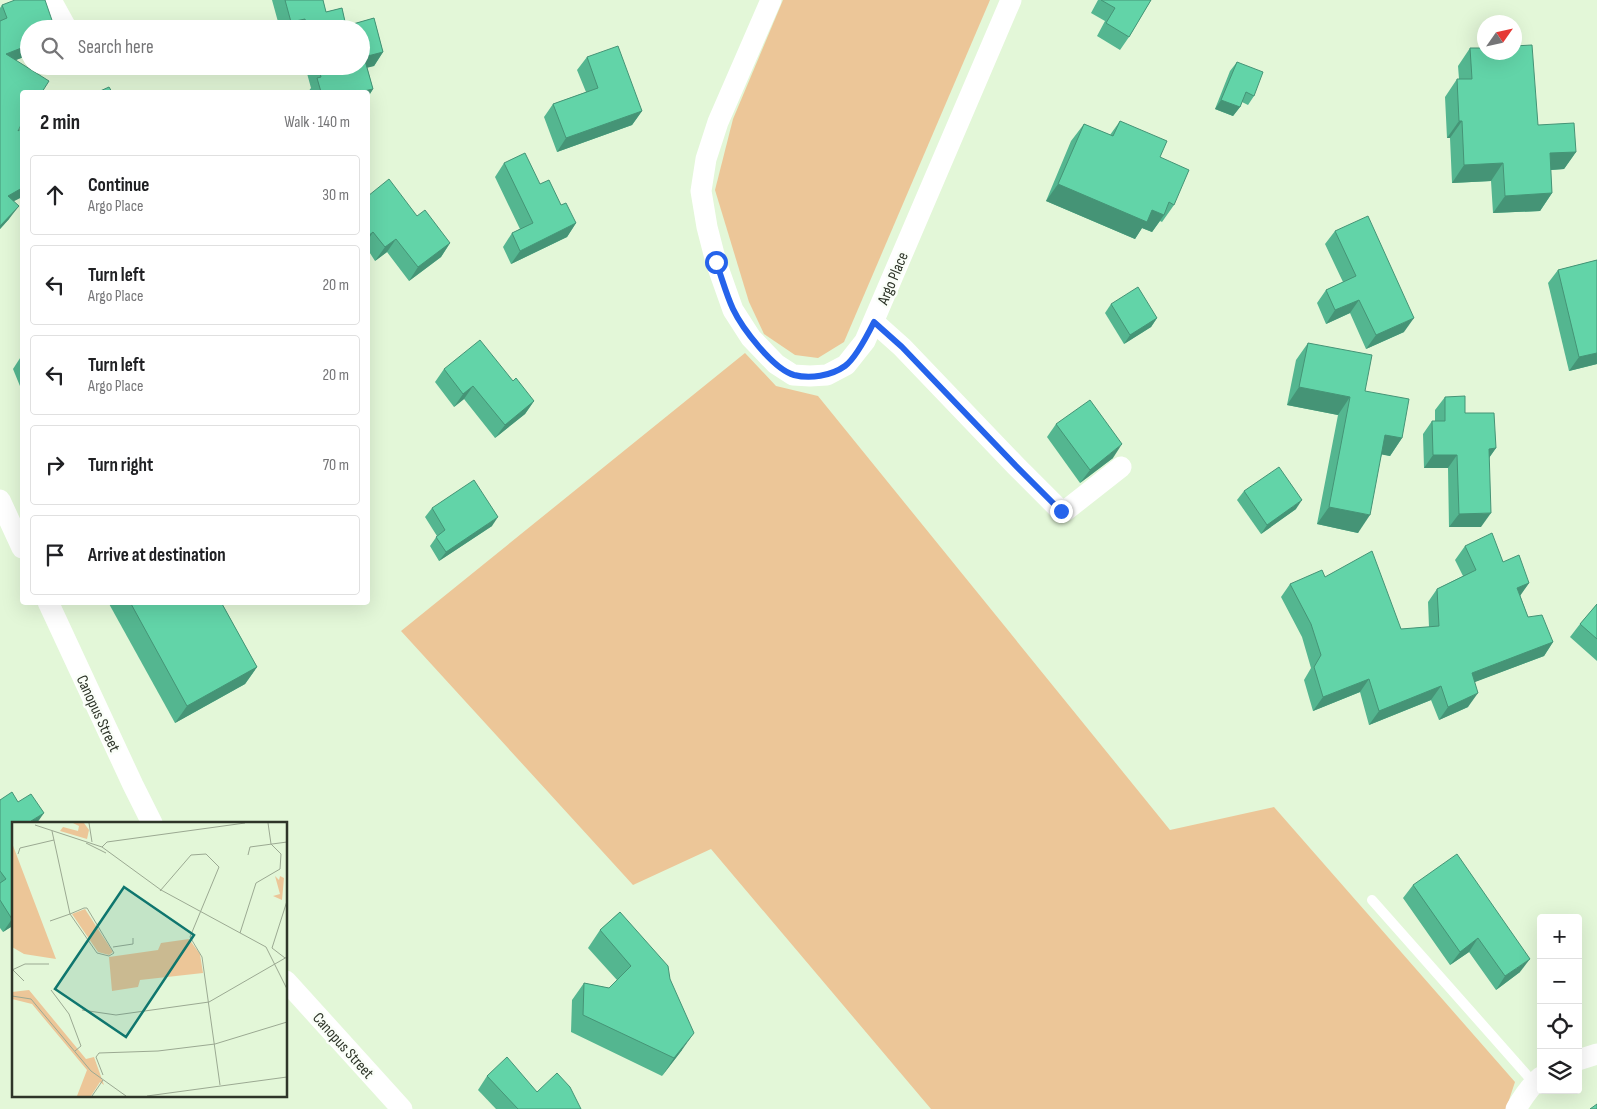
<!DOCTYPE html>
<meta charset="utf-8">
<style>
:root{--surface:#fff;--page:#f6f6f6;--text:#202124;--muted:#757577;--line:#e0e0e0}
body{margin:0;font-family:"Sofia Sans Condensed",sans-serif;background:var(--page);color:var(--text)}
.controls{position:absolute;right:15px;bottom:15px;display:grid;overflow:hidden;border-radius:5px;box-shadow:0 5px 20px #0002}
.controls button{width:45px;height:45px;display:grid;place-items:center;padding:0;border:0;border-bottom:1px solid var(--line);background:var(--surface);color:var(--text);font:25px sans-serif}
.compass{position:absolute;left:1477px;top:15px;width:45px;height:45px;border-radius:50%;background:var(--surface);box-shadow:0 5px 20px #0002;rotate:56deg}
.stop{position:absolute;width:15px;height:15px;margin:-11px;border:4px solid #2563eb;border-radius:50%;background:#fff}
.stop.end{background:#2563eb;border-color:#fff;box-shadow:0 1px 5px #0008}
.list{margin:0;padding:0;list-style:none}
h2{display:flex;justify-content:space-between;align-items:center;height:65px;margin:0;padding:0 20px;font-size:21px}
h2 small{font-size:16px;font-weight:400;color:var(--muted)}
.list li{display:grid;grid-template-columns:32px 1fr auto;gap:15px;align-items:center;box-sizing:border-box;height:80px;margin:0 10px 10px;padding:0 10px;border:1px solid var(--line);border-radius:5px}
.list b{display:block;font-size:19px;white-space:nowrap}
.list p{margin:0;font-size:16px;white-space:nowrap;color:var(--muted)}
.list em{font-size:16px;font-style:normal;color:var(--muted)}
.icon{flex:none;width:28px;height:28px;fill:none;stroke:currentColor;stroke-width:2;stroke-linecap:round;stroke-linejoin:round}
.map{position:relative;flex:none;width:1597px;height:1109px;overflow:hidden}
.search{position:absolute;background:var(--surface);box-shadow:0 5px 20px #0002;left:20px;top:20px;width:350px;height:55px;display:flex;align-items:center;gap:12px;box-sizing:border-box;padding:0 18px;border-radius:28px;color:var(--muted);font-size:19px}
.panel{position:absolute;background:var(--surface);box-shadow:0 5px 20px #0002;left:20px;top:90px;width:350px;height:515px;border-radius:5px}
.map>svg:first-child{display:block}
</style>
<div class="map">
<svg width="1597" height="1109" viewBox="0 0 1597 1109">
<rect width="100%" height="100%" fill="#e3f7d8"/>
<g fill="#ecc698">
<polygon points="783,0 990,0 844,342 818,358 795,355 764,334 749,302 715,190 733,119"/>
<polygon points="745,353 776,386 818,396 1170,830 1274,807 1515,1082 1506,1109 931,1109 711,849 633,885 401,631"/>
</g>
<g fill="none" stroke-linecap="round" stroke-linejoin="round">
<polyline stroke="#fff" stroke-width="10" points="1372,900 1534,1083"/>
<g stroke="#fff" stroke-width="21">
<polyline points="51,0 67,29"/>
<polyline points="771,0 718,122 706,159 701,191 707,227 716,262 733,310 751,338 776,364 793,375 810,376 827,375 846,365 865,341 1011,0"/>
<polyline points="874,322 902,347 1016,466 1061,511 1065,511 1121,467"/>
<polyline points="0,500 22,548"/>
<polyline points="48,602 133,785 152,823"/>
<polyline points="286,981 402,1109"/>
<polyline points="1578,1060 1597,1054"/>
<path d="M1516 1109C1523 1097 1530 1086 1541 1077"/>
</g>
</g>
<g fill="#54b690">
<polygon points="272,0 323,0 326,12 342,8 346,26 374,18 383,52 374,66 367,67 373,89 368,97 368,92 308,92 311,88 305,66 361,66 361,29 280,29"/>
<polygon points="1098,0 1151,0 1129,37 1120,50 1097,36 1105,21 1091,13"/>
<polygon points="2,5 29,29 29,55 16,60 18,131 22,128 22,197 14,201 9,219 0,229 0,8"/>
<polygon points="1470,48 1538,125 1576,152 1564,169 1550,170 1552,193 1540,211 1493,213 1491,181 1452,183 1450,138 1447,138 1445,97 1457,79 1459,79 1458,66"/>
<polygon points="587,57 642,111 632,125 557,152 544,117 553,104 586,92 577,70"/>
<polygon points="1237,62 1254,96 1248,105 1242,102 1240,107 1233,116 1215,109 1230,71"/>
<polygon points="1120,121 1160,157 1174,205 1162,222 1160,221 1152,232 1142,228 1135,239 1046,201 1071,141 1084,124 1110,135"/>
<polygon points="504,163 540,184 561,205 576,223 567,237 511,264 503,247 512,233 520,229 495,177"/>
<polygon points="368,196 450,243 441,257 409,281 387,252 375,261 368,250"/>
<polygon points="1335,231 1404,332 1366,349 1350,313 1326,324 1317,303 1326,290 1343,282 1325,244"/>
<polygon points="1597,260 1597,364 1569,371 1548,283 1558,270"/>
<polygon points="1111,304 1157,318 1151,327 1124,344 1105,313"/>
<polygon points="1308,343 1365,391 1402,438 1390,456 1382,454 1358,533 1317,524 1338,415 1287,405 1296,360"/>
<polygon points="22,355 22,391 13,369"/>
<polygon points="444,369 513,381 534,401 525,414 495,438 464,399 454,407 435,382"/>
<polygon points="1445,397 1465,413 1496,448 1489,458 1481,527 1449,527 1448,468 1424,468 1423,434 1432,421 1435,421 1435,410"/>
<polygon points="1056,424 1113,458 1080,483 1047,437"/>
<polygon points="1244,491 1296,509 1261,534 1237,500"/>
<polygon points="432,508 492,526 439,561 430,546 437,536 425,517"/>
<polygon points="1465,546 1503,562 1529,583 1520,595 1528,617 1553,642 1544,656 1474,682 1468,707 1439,720 1431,700 1369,725 1360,692 1313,711 1304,680 1311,668 1302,637 1281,597 1290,584 1325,577 1401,629 1429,627 1428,602 1437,589 1463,576 1455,560"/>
<polygon points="108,602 221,602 257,667 245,684 175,723"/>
<polygon points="1597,604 1597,661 1570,637 1580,624"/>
<polygon points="0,800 14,823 14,925 3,932 0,928"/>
<polygon points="1413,885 1520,972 1496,990 1469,952 1450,965 1403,898"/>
<polygon points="620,912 682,1050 662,1076 571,1032 572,1000 584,983 609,988 617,980 588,948 600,930"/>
<polygon points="487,1076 537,1092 581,1109 496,1109 478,1090"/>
</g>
<g fill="#459476">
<polygon points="305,19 298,29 286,29 291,22"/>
<polygon points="29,45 29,55 0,66 6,54"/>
<polygon points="383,52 374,66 355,71 364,57"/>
<polygon points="373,89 368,97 368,92 359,92"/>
<polygon points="1221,100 1240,107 1233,116 1215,109"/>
<polygon points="642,111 632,125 557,152 566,138"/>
<polygon points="1459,121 1462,121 1450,138 1447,138"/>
<polygon points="1576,152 1564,169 1537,171 1550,153"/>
<polygon points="1503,163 1491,181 1452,183 1464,165"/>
<polygon points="1058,184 1152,210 1164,215 1152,232 1142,228 1135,239 1046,201"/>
<polygon points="22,188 22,197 0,208 8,196"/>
<polygon points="1552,193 1540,211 1493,213 1505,196"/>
<polygon points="19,206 9,219 0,229 0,226"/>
<polygon points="576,223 567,237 511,264 520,251"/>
<polygon points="373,232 368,240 368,236"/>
<polygon points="396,239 387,252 375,261 385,247"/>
<polygon points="450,243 441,257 409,281 418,267"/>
<polygon points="1359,300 1350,313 1326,324 1335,310"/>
<polygon points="1157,318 1151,327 1124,344 1130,335"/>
<polygon points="1414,318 1404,332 1366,349 1376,335"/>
<polygon points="1597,353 1597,364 1569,371 1579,357"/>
<polygon points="473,386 464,399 454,407 463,394"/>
<polygon points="1299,387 1350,397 1338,415 1287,405"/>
<polygon points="534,401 525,414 495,438 505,425"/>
<polygon points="1385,435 1402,438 1390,456 1373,453"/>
<polygon points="1122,444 1113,458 1080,483 1090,470"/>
<polygon points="1496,448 1486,462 1489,449"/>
<polygon points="1433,455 1457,455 1448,468 1424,468"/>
<polygon points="1302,500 1296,509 1261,534 1267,525"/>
<polygon points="1329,507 1370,515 1358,533 1317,524"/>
<polygon points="1491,513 1481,527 1449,527 1459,514"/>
<polygon points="498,517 492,526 439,561 446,552"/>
<polygon points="1529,583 1520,596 1517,588"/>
<polygon points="1553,642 1544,656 1462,687 1472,673"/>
<polygon points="257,667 245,684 175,723 187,706"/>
<polygon points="1369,679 1360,692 1313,711 1323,697"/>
<polygon points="1441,686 1431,700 1369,725 1379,711"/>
<polygon points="1478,693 1468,707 1439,720 1448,707"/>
<polygon points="44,813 37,823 30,823 31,821"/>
<polygon points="14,917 14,925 3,932 12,919"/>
<polygon points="1478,938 1469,952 1450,965 1460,952"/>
<polygon points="1530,959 1520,972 1496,990 1505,976"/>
<polygon points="694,1033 682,1050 662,1076 674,1058"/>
</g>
<g fill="#62d4a8" stroke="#459476">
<polygon points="15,0 45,0 55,29 29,29 29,45 6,54 49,81 42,92 22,92 22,123 18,131 22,128 22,188 8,196 19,206 0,226 0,21 7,18 2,5"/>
<polygon points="285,0 323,0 326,12 342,8 346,26 374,18 383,52 364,57 373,89 359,92 321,92 317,78 321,77 318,66 361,66 361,29 308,29 305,19 291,22"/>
<polygon points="1101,0 1151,0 1129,37 1106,23 1115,8"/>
<polygon points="1532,45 1538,125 1574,123 1576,152 1550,153 1552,193 1505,196 1503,163 1464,165 1462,121 1459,121 1457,79 1472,79 1470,48 1484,48 1484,52 1514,52 1514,46"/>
<polygon points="618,46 642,111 566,138 553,104 598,88 587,57"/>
<polygon points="1237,62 1263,72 1254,96 1246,92 1240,107 1221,100"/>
<polygon points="109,87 112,92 98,92"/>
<polygon points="1120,121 1167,141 1160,157 1189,170 1174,205 1169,202 1164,215 1152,210 1147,222 1058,184 1084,124 1113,136"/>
<polygon points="525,153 540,184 549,180 561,205 566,203 576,223 520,251 512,233 533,223 504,163"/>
<polygon points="389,179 417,216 425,210 450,243 418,267 396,239 385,247 373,232 368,236 368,196"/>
<polygon points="1368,216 1414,318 1376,335 1359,300 1335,310 1326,290 1356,276 1335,231"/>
<polygon points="1597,260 1597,353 1579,357 1558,270"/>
<polygon points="1138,287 1157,318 1130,335 1111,304"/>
<polygon points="480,340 513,381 516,378 534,401 505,425 473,386 463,394 444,369"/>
<polygon points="1308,343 1372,355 1365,391 1409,399 1402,438 1385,435 1370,515 1329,507 1350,397 1299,387"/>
<polygon points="1465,396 1465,413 1494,413 1496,448 1489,449 1491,513 1459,514 1457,455 1433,455 1432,421 1445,421 1445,397"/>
<polygon points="1090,400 1122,444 1090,470 1056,424"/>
<polygon points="1279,467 1302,500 1267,525 1244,491"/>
<polygon points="474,480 498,517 446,552 436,537 445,530 432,508"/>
<polygon points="1492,533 1503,562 1519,555 1529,583 1517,588 1528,617 1542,615 1553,642 1472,673 1478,693 1448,707 1441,686 1379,711 1369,679 1323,697 1314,667 1321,655 1311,624 1290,584 1322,570 1325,577 1372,551 1401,629 1439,626 1437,589 1476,570 1465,546"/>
<polygon points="130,602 221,602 257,667 187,706"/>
<polygon points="1597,604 1597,639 1580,624"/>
<polygon points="12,792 18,802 31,794 44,813 31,821 31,823 14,823 14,917 12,919 0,900 0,883 6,879 0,871 0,800"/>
<polygon points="1457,854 1530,959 1505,976 1478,938 1460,952 1413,885"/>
<polygon points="620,912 668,966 670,979 694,1033 674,1058 583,1015 584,983 609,988 631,966 600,930"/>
<polygon points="507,1057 537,1092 557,1073 570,1087 581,1109 518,1109 487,1076"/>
<polygon points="1597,1104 1597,1109 1590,1109"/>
</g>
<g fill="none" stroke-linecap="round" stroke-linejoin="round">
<path stroke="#2563eb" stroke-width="6" d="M716 262C722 278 726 294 733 309 742 328 773 369 794 375 810 379 831 376 845 366 856 358 868 334 874 322L902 347 1016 466 1061 511"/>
</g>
<g text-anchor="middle" stroke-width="5" stroke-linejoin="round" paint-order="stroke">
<g font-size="16" fill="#2e3529" stroke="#fafef8">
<text transform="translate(892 278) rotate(-67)" y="6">Argo Place</text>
<text transform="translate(99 713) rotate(65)" y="6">Canopus Street</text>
<text transform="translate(344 1045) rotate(48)" y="6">Canopus Street</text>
</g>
</g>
<g transform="translate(12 822)">
<rect width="275" height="275" fill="#e3f7d8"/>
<path d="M61 1H72L77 8 75 17 48 9 51 5 66 9 67 4ZM0 21 44 137 12 132 0 125ZM263 54 267 58 268 54 272 56 270 78 261 74 268 72ZM73 87 101 130 97 133 86 130 60 92ZM177 117 188 132 191 151 128 158 126 165 100 169 97 135 146 128 149 121ZM17 168 74 237 82 235 92 263 88 260 79 274H65L75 248 20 182 0 177V170Z" fill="#ecc698"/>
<path fill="none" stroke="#9ba992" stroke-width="1" d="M77 1 80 20M23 3 90 25 149 68 254 125 275 167M74 21 94 31M90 25 95 20 233 1M6 32 8 26 42 18M236 33 238 25 275 20M148 69 179 33 194 32 207 45 178 115 190 135 208 263M38 99 58 92 72 86H75L102 131 97 134 85 131 58 92 40 9M228 111 244 61 268 47 269 32 259 22 256 1M101 125 121 122V116M273 136 260 126 275 79M0 147 12 159M0 148 13 142H37M39 168 57 192 69 224 63 229M0 174 19 177 79 249 114 274M70 188 104 193 197 180 275 135M91 253 84 235 87 231 146 229 203 222 275 200M80 274 91 258M135 274 275 255"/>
<path fill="#0f766e" fill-opacity="0.15" stroke="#0f766e" stroke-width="2.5" d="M112 65 182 113 114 215 43 167Z"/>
<rect width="275" height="275" fill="none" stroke="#2e3529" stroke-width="2.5"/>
</g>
</svg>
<div class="controls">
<button>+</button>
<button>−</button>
<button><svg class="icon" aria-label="locate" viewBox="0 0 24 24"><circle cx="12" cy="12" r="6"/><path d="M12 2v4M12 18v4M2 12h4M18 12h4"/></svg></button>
<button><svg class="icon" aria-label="layers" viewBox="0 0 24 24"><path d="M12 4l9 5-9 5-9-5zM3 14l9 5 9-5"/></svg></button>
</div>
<svg class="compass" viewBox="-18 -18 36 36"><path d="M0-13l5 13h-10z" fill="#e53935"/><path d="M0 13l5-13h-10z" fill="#757577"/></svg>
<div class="stop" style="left:716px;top:262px"></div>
<div class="stop end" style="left:1061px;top:511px"></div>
<div class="search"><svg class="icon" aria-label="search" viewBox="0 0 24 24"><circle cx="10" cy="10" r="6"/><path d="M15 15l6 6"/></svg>Search here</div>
<section class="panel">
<h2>2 min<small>Walk · 140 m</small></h2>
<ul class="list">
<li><svg class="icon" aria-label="ahead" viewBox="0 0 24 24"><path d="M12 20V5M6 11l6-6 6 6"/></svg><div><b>Continue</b><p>Argo Place</p></div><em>30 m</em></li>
<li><svg class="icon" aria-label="left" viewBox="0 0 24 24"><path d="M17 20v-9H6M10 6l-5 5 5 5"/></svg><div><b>Turn left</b><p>Argo Place</p></div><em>20 m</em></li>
<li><svg class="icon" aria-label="left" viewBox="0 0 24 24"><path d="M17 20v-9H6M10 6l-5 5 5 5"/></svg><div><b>Turn left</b><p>Argo Place</p></div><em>20 m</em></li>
<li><svg class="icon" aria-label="right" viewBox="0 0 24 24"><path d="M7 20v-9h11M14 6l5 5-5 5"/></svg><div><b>Turn right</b></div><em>70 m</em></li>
<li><svg class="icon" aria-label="arrive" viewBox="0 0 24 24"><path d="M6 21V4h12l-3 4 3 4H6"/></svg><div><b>Arrive at destination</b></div></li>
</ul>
</section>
</div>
